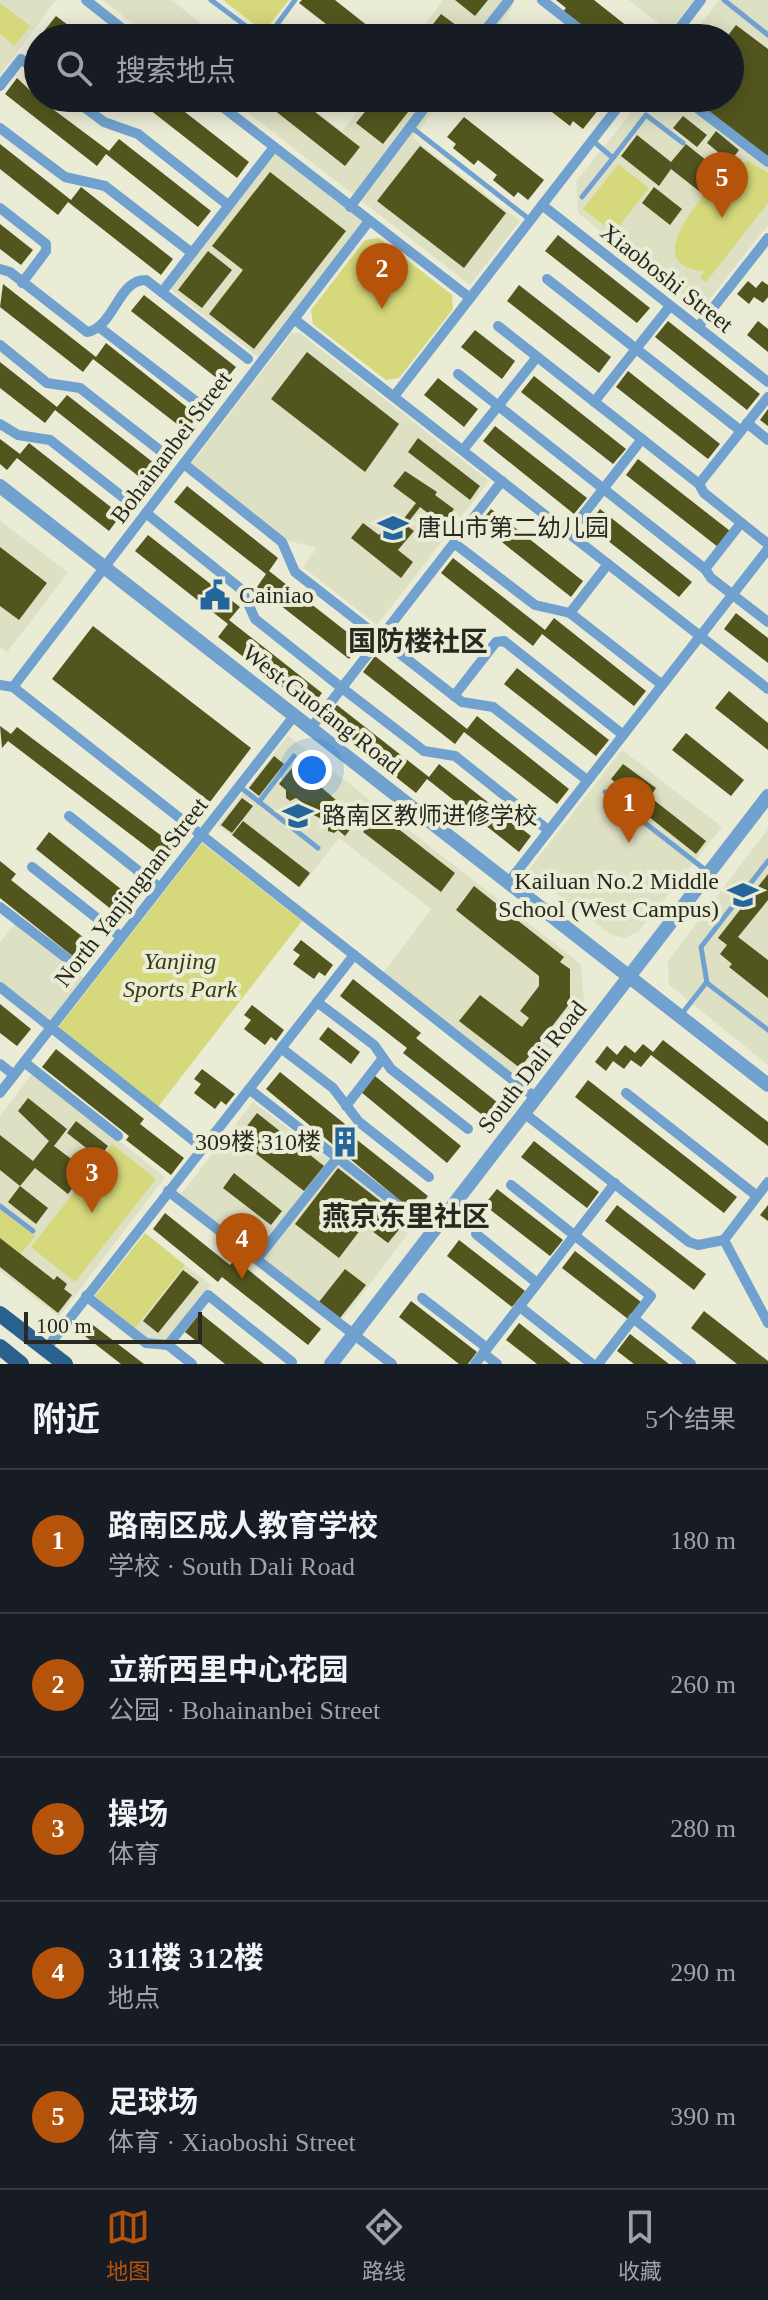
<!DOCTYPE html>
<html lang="zh">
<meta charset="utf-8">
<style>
:root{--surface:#171b24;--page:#242831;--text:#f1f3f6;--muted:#9ea1a6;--line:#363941;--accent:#b45309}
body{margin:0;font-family:"Times New Roman","Noto Sans SC",serif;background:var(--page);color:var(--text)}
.scale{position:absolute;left:24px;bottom:20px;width:178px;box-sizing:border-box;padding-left:8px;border:4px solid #282921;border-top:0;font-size:22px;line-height:28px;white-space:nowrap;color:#282921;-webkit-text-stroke:6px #eaecd6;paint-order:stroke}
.you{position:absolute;left:312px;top:770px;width:28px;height:28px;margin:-20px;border:6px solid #fff;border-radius:50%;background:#1a73e8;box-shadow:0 0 0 12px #1a73e833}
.badge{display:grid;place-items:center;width:52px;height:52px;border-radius:50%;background:var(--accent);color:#fff;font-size:26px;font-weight:700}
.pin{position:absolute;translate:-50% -66px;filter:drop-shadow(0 2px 4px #0008)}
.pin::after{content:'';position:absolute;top:42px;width:28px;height:24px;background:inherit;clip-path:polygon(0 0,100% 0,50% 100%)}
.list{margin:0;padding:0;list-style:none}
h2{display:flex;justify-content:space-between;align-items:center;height:104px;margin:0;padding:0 32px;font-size:34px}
h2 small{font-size:26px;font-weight:400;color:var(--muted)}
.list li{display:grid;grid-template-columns:52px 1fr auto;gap:24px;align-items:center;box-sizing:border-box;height:144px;padding:0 32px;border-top:2px solid var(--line)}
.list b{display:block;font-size:30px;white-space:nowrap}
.list p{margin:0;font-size:26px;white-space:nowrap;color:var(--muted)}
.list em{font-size:26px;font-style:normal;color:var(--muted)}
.icon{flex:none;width:44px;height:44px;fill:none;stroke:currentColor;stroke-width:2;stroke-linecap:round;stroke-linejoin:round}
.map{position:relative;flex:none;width:768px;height:1364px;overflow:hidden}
.search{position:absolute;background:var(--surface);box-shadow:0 4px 20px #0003;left:24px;right:24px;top:24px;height:88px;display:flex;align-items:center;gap:20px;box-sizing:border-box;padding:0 28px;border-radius:44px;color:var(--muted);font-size:30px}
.sheet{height:824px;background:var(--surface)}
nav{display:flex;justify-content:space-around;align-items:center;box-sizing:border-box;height:112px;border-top:2px solid var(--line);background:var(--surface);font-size:22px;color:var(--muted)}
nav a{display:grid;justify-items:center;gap:4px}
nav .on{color:var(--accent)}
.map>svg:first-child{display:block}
</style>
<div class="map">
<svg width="768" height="1364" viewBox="0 0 768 1364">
<rect width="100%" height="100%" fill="#eaecd6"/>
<g fill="#dee0c4">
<polygon points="0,0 56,0 0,75"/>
<polygon points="102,0 171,0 220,38 152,38"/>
<polygon points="443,0 504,0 513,7 489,38 414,38"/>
<polygon points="629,0 694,0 669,32"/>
<polygon points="719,0 768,0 768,225 700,311 578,213 576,181 643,98 730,98 730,38 690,38"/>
<polygon points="229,98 298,98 342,131 368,98 443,98 413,138 520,221 470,285"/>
<polygon points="274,153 363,222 258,357 169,288"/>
<polygon points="292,333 300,333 489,481 377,625 303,567 317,548 289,541 191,464"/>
<polygon points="0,520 68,573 7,652 0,647"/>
<polygon points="288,736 581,964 584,1004 524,1085 383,973 431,909 339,838 300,888 218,825"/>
<polygon points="622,750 722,827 638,932 625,938 612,935 527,872"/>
<polygon points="768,829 768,1065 669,985 668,961"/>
<polygon points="15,924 85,979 50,1023 0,984 0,943"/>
<polygon points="33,1073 165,1177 59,1317 0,1271 0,1116"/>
<polygon points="253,1102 416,1224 341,1321 180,1195"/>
<polygon points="185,1265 211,1285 165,1341 149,1339 135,1328"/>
</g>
<g fill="#d5d97b">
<polygon points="223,0 289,0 264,32"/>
<polygon points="0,3 30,26 14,46 0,34"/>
<path d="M749 161 768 173V203L706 282 700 278 704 271C633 266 712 187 729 165Z"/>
<polygon points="618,164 649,188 614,233 583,209"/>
<polygon points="379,238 452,295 453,309 399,378 386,380 313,324 311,310 365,240"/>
<polygon points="202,843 302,921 158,1107 57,1029"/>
<polygon points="112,1144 156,1179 75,1282 31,1247"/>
<polygon points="0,1209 35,1236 21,1254 0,1238"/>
<polygon points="145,1233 185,1265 135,1328 95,1296"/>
</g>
<g fill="#53551f">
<polygon points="302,0 335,0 383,38 344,38 299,3"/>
<polygon points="455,0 488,0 475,16"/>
<polygon points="556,0 594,0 642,38 604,38 587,25 584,29 562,13 566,8"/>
<polygon points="441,14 468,34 465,38 422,38"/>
<polygon points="56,16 85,38 53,38 44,31"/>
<polygon points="736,25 768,49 768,159 690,98 730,98 730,38 726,38"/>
<polygon points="17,78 38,98 109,151 119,139 211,211 198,227 106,154 97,166 5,94"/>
<polygon points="151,98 167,98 249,162 237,178 145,106"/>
<polygon points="259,98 297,98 360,147 345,166"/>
<polygon points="376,98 419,98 383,144 356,123"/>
<polygon points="546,98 585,98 599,109 583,129 573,121 570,126 548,109 553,104"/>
<polygon points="683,116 707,135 697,147 673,128"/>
<polygon points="464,117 544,180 528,200 518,192 514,197 493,180 497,175 478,160 474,165 453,148 456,144 447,137"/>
<polygon points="716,131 739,150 730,162 707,143"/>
<polygon points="637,135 671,162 686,144 722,173 704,195 671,169 659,186 621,156"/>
<polygon points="0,144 71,200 81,187 173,259 161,275 68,202 58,215 0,169"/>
<polygon points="420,146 506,213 464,268 377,201"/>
<polygon points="270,172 346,231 254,349 209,314 243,270 212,246"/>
<polygon points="654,187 682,209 670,225 642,203"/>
<polygon points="0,224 33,250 21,265 0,249"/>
<polygon points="558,235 650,308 637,323 545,251"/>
<polygon points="208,251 232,270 202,308 178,290"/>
<polygon points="748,281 756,288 762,281 768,285 768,297 763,303 754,297 749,304 737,294"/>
<polygon points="3,284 96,357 106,343 198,416 186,431 93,359 83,372 0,307"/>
<polygon points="519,285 611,357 599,373 507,301"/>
<polygon points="144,295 236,367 223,383 131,311"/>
<polygon points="668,321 760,394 747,410 655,337"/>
<polygon points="758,321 768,329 768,352 747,335"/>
<polygon points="475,330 515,361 502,379 461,347"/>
<polygon points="307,352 399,424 365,472 271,399"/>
<polygon points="0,362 57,407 67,395 159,467 147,483 55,410 45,423 0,388"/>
<polygon points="628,371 720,444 708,459 616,387"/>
<polygon points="534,376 626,449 613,464 521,392"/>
<polygon points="438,378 478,409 464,427 424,395"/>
<polygon points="768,409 768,426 760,420"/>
<polygon points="495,426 587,498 574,514 483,441"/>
<polygon points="418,438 480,486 470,500 408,452"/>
<polygon points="0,439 20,454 29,443 121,515 109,531 17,458 7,470 0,464"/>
<polygon points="638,459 730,531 718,547 626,475"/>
<polygon points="405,471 437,492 435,495 454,509 442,524 420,507 406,525 414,531 398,550 413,562 401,578 351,538 363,523 379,535 394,516 402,521 416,503 393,486"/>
<polygon points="187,486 278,558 269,571 361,643 349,659 257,587 266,574 174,502"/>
<polygon points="491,509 583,581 571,597 479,524"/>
<polygon points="600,509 692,582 679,597 588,525"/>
<polygon points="148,535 240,607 229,620 322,693 310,709 218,637 228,624 135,551"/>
<polygon points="0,547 47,583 19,620 0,606"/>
<polygon points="453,558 545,630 554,618 646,691 634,706 542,634 533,646 441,573"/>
<polygon points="736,613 768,638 768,663 724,629"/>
<polygon points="93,626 251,748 210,802 52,679"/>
<polygon points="375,656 467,729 477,716 569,789 557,804 464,732 455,744 363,672"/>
<polygon points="517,668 609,740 596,756 504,684"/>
<polygon points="729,691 768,723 768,750 715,708"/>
<polygon points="337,705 429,777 439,764 531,836 519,852 427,779 416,793 324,720"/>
<polygon points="0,726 11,734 17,727 175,846 164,860 8,741 2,748"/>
<polygon points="686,733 744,780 731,796 672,750"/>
<polygon points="274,756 284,764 259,796 249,788"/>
<polygon points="623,764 656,788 650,797 706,841 696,854 639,809 643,804 611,779"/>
<polygon points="292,768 312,783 314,781 358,819 345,836 338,830 334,833 328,831 328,822 303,810 306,805 296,798 290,801 286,798 286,790 279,784"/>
<polygon points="242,798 253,806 232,833 221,825"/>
<polygon points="378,813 455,873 441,892 363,832"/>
<polygon points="243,821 310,873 299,887 232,835"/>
<polygon points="49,832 136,901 122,918 36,849"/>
<polygon points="0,861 16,874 11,880 98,949 85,966 0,898"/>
<polygon points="768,874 768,900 738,937 768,960 768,998 729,967 732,964 720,954 727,945 718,938"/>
<polygon points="474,886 564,957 560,962 570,969 570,1003 520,1068 459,1021 480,995 522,1027 529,1018 520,1011 539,986 539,976 456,910"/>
<polygon points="301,940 333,965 325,976 319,972 314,979 293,964 300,955 293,950"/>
<polygon points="353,979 421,1033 416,1038 502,1106 490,1121 403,1053 407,1048 340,996"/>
<polygon points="0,1004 31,1029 17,1046 0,1033"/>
<polygon points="252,1005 284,1030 276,1041 271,1037 265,1045 244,1029 251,1020 244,1015"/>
<polygon points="328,1027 360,1052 351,1064 319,1039"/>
<polygon points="663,1040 768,1122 768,1146 651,1055 641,1067 631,1060 624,1069 613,1061 606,1071 595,1062 607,1046 617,1055 625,1045 635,1053 643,1044 653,1052"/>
<polygon points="56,1049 144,1119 140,1124 184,1158 171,1175 126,1140 129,1136 42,1067"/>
<polygon points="202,1069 235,1094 226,1105 221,1101 215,1109 194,1093 201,1084 194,1079"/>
<polygon points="280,1072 345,1124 342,1128 428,1196 415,1213 266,1089"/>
<polygon points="375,1076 461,1146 447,1163 361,1092"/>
<polygon points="588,1080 737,1197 724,1213 575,1097"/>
<polygon points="28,1098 67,1129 54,1146 86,1170 68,1194 35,1168 20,1186 0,1170 0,1135 33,1161 49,1141 18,1111"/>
<polygon points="257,1113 324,1166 304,1191 237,1139"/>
<polygon points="76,1121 108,1146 99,1158 67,1133"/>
<polygon points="534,1141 599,1192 587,1208 521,1157"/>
<polygon points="338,1168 406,1221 388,1243 364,1225 339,1258 295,1224"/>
<polygon points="234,1173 282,1211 271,1225 223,1188"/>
<polygon points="20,1186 48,1208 36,1224 8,1202"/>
<polygon points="497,1189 563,1240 550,1256 484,1205"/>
<polygon points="617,1205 706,1274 694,1290 605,1221"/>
<polygon points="768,1205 768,1221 760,1215"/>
<polygon points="165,1213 230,1265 235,1259 321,1329 308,1345 222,1277 218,1282 153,1229"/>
<polygon points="0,1238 54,1280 57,1276 67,1284 64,1289 72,1295 58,1313 0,1267"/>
<polygon points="459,1240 525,1291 512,1307 447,1256"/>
<polygon points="575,1251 641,1302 628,1319 562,1268"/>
<polygon points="345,1269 366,1285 340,1318 319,1302"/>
<polygon points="183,1270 199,1282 158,1333 143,1321"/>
<polygon points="411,1301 477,1352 468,1364 459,1364 399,1317"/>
<polygon points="704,1311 768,1361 768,1364 737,1364 691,1328"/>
<polygon points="200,1313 264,1364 225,1364 185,1332"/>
<polygon points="89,1322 144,1364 121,1364 81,1333"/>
<polygon points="519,1323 571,1364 537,1364 506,1340"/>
<polygon points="630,1334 669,1364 634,1364 617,1351"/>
</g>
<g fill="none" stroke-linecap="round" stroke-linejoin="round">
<g stroke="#71a1ce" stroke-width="5">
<polyline points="211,0 262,38"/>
<polyline points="724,0 768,35"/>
<polyline points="267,38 295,0"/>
<polyline points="333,98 347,108"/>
<polyline points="411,127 529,219"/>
<polyline points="593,141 613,158 646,115 683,143"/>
<polyline points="582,197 613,158"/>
<polyline points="240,787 318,848"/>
<polyline points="605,792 708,872"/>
<polyline points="259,802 294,756"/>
<polyline points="768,861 701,947 707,983 768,1030"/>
<polyline points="680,1016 706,983"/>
<polyline points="0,1206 33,1231"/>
</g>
<g stroke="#71a1ce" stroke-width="10">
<polyline points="86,0 134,38"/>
<polyline points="542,0 591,38"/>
<polyline points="479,38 509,0"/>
<polyline points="672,38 701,0"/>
<polyline points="0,86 21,59 38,72"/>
<polyline points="72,98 104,122 138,134 228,205"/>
<polyline points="211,98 470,298"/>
<polyline points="684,98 768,162"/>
<polyline points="0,128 65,177 105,186 192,253"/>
<polyline points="542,205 768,382"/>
<polyline points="350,207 432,98"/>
<polyline points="0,208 46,244 46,251 22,283"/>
<path d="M0 269 10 272 87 332C114 328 118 279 146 280L248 359"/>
<polyline points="547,279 741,431"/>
<polyline points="162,292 274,147"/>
<polyline points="294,319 768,689"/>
<polyline points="498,326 699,484 704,493 768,544"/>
<polyline points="99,327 202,406"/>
<polyline points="698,327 768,238"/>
<polyline points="0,345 47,383 80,388 162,452"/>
<polyline points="458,374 705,569 741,523"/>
<polyline points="395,395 625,98"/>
<polyline points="594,402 670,306"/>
<polyline points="747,423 768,440"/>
<polyline points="0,424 18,435 50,440 124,498"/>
<polyline points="463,450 537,357"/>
<polyline points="184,464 282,542 295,572 462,702 493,707 587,780"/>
<polyline points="699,484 768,397"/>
<polyline points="146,513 242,590 255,619 342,688 424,751 455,756 548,830"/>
<polyline points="569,533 642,439"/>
<polyline points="454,543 535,605 570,613 661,684"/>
<polyline points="705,569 711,578 768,622"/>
<polyline points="570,613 608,564"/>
<polyline points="0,685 13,687"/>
<polyline points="13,687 536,1098"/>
<polyline points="13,687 369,221"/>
<polyline points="454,696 496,642 504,641 622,734"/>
<polyline points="310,729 502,481"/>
<polyline points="69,816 160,888"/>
<polyline points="32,867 121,937"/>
<polyline points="508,883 768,549"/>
<polyline points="0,907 69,960"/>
<polyline points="0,987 203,1148"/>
<polyline points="317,1002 374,1045 391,1069 468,1129"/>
<polyline points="281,1048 333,1088 359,1122 429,1177"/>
<polyline points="24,1062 118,1136"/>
<polyline points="0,1064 14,1075"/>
<polyline points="249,1089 430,1230"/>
<polyline points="0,1093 294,716"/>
<polyline points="626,1093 757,1196"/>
<polyline points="346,1106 383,1058"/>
<polyline points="524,1113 689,1242 698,1245 724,1240"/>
<polyline points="768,1182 724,1240 768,1323"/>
<polyline points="511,1185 651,1296 598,1364"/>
<polyline points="168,1191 392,1364"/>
<polyline points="476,1234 537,1283"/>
<polyline points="257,1259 337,1158"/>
<polyline points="86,1296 146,1343 168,1345 192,1364"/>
<polyline points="422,1298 487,1348"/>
<polyline points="519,1306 592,1364"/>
<polyline points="633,1318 691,1364"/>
<polyline points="168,1345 208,1295 292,1362"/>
<polyline points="46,1349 354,955"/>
<polyline points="483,1353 497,1364"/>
<polyline points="475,1364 615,1183"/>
</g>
<g stroke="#71a1ce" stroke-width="14">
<polyline points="0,486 768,1085"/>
<polyline points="331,1364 768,796"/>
</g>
<g stroke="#2a618f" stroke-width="16">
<polyline points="0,1314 65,1364"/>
<polyline points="0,1347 21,1364"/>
</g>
</g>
<defs>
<g id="school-bare" transform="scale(2.4)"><path d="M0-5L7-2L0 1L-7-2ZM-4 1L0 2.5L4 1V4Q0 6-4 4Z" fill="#24669c" stroke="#eaecd6" stroke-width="2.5" paint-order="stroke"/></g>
<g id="civic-bare" transform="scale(2.4)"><path d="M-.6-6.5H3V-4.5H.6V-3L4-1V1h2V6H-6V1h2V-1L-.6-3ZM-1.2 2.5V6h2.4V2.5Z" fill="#24669c" stroke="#eaecd6" stroke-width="2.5" paint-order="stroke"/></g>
<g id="university-bare" transform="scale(2.4)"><path d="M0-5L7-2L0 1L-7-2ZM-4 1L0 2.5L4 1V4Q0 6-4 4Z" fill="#24669c" stroke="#eaecd6" stroke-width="2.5" paint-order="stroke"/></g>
<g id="building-bare" transform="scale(2.4)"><path d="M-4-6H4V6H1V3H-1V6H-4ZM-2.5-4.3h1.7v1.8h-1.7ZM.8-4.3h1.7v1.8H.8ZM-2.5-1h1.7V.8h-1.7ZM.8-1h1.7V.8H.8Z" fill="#24669c" stroke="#eaecd6" stroke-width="2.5" paint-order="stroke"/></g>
</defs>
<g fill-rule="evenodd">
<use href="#school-bare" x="393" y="528"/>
<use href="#civic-bare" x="215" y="595"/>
<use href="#university-bare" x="298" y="816"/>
<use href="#school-bare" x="743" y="895"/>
<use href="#building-bare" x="345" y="1142"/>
</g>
<g text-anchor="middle" stroke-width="8" stroke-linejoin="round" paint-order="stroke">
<g font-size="24" fill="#282921" stroke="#eaecd6">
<text transform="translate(667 278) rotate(38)" y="8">Xiaoboshi Street</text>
<text transform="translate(171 447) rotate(-53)" y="8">Bohainanbei Street</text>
<text transform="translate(322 709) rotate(38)" y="8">West Guofang Road</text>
<text transform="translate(131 892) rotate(-52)" y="8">North Yanjingnan Street</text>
<text transform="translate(532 1067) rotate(-52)" y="8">South Dali Road</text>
</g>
<g font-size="24" fill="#282921" stroke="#eaecd6" text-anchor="start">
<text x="417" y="536">唐山市第二幼儿园</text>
<text x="239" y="603">Cainiao</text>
<text x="322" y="824">路南区教师进修学校</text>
<text x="719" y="889" text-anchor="end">Kailuan No.2 Middle<tspan x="719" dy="28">School (West Campus)</tspan></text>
<text x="321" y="1150" text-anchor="end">309楼 310楼</text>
</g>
<g font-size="24" font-style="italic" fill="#3a3c10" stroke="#eaecd6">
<text x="180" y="969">Yanjing<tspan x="180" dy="28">Sports Park</tspan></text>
</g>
<g font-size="28" font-weight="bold" fill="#282921" stroke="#eaecd6">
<text x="418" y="651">国防楼社区</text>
<text x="406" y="1226">燕京东里社区</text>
</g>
</g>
</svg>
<div class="scale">100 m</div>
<div class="you"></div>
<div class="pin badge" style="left:629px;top:843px">1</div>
<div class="pin badge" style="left:382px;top:309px">2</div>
<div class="pin badge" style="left:92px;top:1213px">3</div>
<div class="pin badge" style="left:242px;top:1279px">4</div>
<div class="pin badge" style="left:722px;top:218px">5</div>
<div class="search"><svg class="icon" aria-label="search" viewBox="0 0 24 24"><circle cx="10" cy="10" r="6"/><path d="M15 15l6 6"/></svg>搜索地点</div>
</div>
<section class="sheet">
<h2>附近<small>5个结果</small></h2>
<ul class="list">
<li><span class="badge">1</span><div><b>路南区成人教育学校</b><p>学校 · South Dali Road</p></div><em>180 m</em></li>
<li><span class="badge">2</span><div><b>立新西里中心花园</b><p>公园 · Bohainanbei Street</p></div><em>260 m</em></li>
<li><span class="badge">3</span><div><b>操场</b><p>体育</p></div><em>280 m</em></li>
<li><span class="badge">4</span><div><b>311楼 312楼</b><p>地点</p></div><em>290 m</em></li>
<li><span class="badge">5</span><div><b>足球场</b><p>体育 · Xiaoboshi Street</p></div><em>390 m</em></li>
</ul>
</section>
<nav>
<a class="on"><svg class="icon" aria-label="map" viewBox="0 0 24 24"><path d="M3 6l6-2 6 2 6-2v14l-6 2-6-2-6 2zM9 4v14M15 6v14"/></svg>地图</a>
<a><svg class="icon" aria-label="directions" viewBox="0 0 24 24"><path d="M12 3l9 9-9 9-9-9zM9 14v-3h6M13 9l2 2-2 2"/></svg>路线</a>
<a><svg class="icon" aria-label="saved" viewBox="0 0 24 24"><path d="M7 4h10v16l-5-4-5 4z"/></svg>收藏</a>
</nav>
